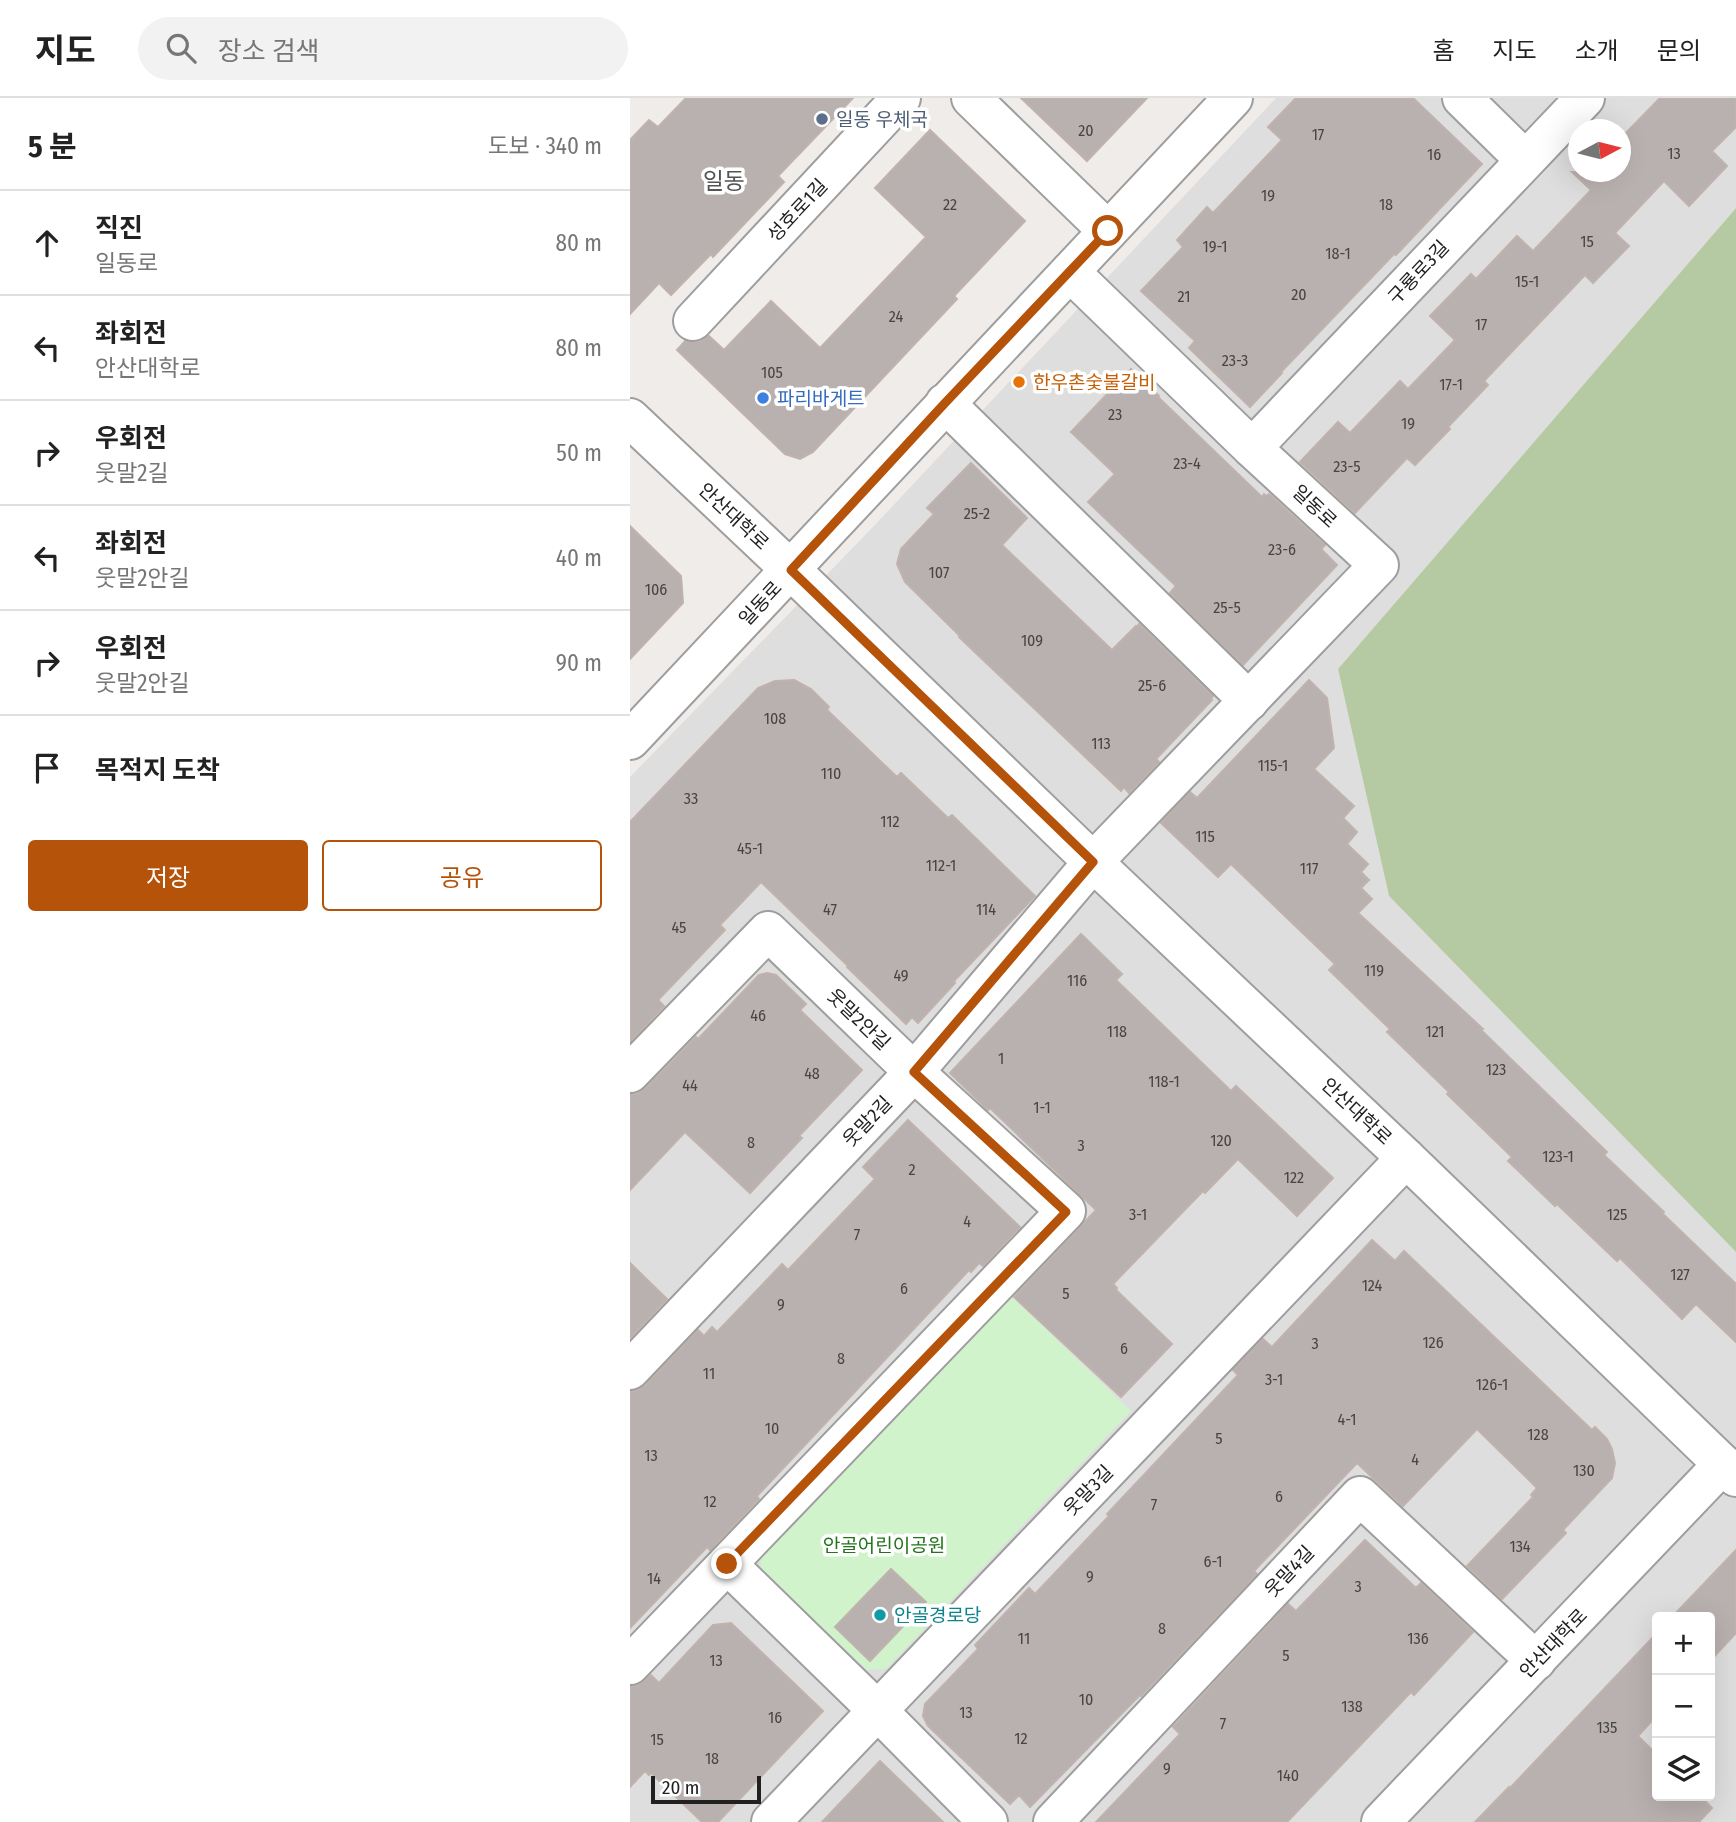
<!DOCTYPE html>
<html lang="ko">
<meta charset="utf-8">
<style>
:root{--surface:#fff;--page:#f2f2f2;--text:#222;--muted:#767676;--line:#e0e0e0;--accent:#b45309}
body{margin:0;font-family:"Fira Sans Condensed","Noto Sans KR",sans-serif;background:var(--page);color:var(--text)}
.controls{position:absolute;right:21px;bottom:21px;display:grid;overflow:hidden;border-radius:7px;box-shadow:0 7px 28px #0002}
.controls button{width:63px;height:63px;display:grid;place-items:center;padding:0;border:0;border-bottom:2px solid var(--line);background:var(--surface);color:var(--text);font:35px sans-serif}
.compass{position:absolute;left:938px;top:21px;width:63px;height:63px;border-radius:50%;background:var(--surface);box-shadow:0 7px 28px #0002;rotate:83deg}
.scale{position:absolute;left:21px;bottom:18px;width:110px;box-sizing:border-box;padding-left:7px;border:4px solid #212121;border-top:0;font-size:19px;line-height:24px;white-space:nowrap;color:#212121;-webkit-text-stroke:5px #fff;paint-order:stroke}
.stop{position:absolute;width:21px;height:21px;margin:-16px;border:5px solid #b45309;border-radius:50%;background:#fff}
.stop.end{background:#b45309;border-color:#fff;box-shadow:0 2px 7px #0008}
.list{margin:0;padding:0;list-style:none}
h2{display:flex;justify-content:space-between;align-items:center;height:91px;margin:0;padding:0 28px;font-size:30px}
h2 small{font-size:23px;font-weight:400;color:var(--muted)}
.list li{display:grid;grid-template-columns:46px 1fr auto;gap:21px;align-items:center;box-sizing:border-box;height:105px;padding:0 28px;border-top:2px solid var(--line)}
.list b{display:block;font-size:26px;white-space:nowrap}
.list p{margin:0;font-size:23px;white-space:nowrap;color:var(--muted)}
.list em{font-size:23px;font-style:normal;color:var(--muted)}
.actions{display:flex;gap:14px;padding:21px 28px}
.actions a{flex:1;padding:16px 0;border:2px solid var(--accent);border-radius:7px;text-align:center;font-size:24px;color:var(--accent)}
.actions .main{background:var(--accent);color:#fff}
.icon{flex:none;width:38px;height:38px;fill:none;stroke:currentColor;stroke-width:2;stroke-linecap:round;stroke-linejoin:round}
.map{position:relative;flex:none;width:1106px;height:1724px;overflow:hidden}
header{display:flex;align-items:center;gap:42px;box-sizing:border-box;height:98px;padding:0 35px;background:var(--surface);border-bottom:2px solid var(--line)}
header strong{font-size:33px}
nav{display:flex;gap:38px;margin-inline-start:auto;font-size:24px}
.search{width:490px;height:63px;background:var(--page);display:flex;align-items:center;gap:18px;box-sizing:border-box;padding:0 24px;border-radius:38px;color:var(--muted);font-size:26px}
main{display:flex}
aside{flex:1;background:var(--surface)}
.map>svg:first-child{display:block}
</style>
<header>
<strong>지도</strong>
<div class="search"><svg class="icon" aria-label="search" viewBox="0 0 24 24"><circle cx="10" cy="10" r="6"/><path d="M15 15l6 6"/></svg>장소 검색</div>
<nav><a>홈</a><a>지도</a><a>소개</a><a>문의</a></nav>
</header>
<main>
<aside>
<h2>5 분<small>도보 · 340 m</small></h2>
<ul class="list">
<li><svg class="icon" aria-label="ahead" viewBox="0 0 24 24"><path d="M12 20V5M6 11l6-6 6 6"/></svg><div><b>직진</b><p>일동로</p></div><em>80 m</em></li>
<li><svg class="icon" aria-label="left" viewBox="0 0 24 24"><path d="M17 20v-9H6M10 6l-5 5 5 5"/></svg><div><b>좌회전</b><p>안산대학로</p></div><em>80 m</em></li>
<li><svg class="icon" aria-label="right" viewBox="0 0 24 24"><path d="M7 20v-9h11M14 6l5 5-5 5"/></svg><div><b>우회전</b><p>웃말2길</p></div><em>50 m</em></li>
<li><svg class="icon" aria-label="left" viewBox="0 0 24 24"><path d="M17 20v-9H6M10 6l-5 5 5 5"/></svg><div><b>좌회전</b><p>웃말2안길</p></div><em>40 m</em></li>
<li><svg class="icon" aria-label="right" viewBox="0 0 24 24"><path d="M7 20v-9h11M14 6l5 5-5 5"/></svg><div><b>우회전</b><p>웃말2안길</p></div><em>90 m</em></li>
<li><svg class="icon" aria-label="arrive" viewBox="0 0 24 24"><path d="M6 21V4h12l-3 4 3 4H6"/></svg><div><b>목적지 도착</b></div></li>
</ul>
<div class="actions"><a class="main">저장</a><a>공유</a></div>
</aside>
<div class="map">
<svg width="1106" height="1724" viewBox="0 0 1106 1724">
<rect width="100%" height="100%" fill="#f0ece9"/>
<path fill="#dfdede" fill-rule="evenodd" d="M646 0H1106V110L708 571 759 798 1106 1154V1724H0V679L242 430ZM948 32H990V74H948ZM1027 1519H1080V1698H1027Z"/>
<polygon fill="#b5caa3" points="1106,110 1106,1154 759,798 708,571"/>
<polygon fill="#d0f3cc" points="376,1193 501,1313 256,1571 237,1572 131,1471 130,1452"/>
<g fill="#b9b1af" stroke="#c0b2ad" stroke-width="2">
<polygon points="56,0 223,0 148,78 154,84 83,159 81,156 41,197 29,185 0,216 0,42 19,22 28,29"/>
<polygon points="391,0 517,0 457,63"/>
<polygon points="666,0 783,0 852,66 766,157 764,156 651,274 652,275 620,309 559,250 565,243 511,193 553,149 547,142 577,109 583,115 652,42 638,29"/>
<polygon points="1030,0 1106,0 1106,29 1082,53 1097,68 1059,108 1034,83 985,135 999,148 963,185 955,177 854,283 858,287 818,329 820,331 785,367 777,360 725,415 670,364 708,324 720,335 770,283 778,291 825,242 800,218 841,176 846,181 887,138 903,153 961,92 942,74 990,74 990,41"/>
<polygon points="300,32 395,123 324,198 327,201 183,354 170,361 155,356 47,252 55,243 69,244 79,238 94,252 141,203 190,250 296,139 245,90"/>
<polygon points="501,271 529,298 528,299 632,399 634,396 636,398 639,396 695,447 691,451 707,467 613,567 540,495 546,488 458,404 485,376 441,334"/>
<polygon points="341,365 397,420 372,447 482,552 506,528 507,529 509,526 583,598 581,601 582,602 526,661 529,664 499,695 494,689 491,693 329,539 330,538 275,484 267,466 271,451 304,416 297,410"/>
<polygon points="0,428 51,478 53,505 0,561"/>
<polygon points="164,582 181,591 199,609 197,612 267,679 271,675 318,720 322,717 405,798 324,883 325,885 288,925 282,919 276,926 217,869 218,868 131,784 90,827 95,832 28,902 34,908 0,944 0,724 128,590 145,583"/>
<polygon points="679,582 697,600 704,650 684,671 724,708 713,720 727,734 717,746 738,766 731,774 739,782 731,790 742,801 728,815 853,931 851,932 977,1054 974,1057 1034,1114 1033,1116 1106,1186 1106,1244 1066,1206 1052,1221 990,1160 987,1163 927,1106 925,1108 878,1063 882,1059 817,996 819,994 757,934 760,931 699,872 705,866 601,766 588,779 531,725 560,694 567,700"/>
<polygon points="451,836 492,876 486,882 601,993 606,988 703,1080 667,1118 608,1061 575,1095 573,1093 483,1186 487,1190 486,1192 542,1246 491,1299 384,1199 466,1112 360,1010 358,1012 320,975"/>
<polygon points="137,875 146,877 176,906 170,912 232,972 169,1038 172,1040 120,1095 55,1034 0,1092 0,996 7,996 16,990 66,939 68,941 129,877"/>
<polygon points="278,1022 390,1129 353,1168 349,1165 341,1174 339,1172 127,1398 129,1401 80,1452 77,1449 0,1530 0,1293 7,1293 16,1287 68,1232 74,1238 82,1229 87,1234 152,1166 158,1172 245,1081 233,1069"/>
<polygon points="742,1142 765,1163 774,1153 962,1332 965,1329 977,1341 982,1351 985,1365 982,1380 933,1432 936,1435 872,1501 837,1468 903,1399 901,1397 907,1390 847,1331 773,1408 727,1365 624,1473 627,1476 511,1598 510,1597 400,1709 389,1697 380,1706 298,1628 293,1618 295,1606 348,1551 345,1547 399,1490 405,1496 479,1418 477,1416 608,1277 603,1272 633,1241 642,1249"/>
<polygon points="0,1165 37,1201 0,1240"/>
<polygon points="735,1442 786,1490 791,1485 843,1534 784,1597 781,1594 657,1724 466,1724 550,1636 543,1629 658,1506 666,1513"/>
<polygon points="1106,1452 1106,1535 1080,1563 1080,1519 1042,1519"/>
<polygon points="261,1471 296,1504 240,1563 205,1529"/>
<polygon points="101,1525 193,1613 88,1724 72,1724 21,1675 19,1677 15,1673 0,1689 0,1588 7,1588 21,1577 29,1585 83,1527"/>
<polygon points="1027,1535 1027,1617 1008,1638 1027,1657 1027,1698 1070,1698 1082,1710 1069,1724 845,1724 879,1689 880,1690"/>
<polygon points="250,1663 313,1724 192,1724"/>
</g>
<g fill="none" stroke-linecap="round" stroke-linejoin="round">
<g stroke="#9e9e9e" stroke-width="42">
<g id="minor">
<polyline points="341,0 478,133"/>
<polyline points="832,0 895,62"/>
<polyline points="63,223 271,0"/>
<polyline points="315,305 619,603"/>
<polyline points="0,320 161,472 463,764 776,1060 1106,1379"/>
<polyline points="622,350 955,0"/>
<polyline points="0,642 603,0"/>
<polyline points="0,975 138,833 284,974 436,1113 0,1567"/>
<polyline points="0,1272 284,974 463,764 749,467 622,350 440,174"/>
<polyline points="97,1466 247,1612 358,1724"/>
<polyline points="141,1724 776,1060"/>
<polyline points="423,1724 730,1398 906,1563"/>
<polyline points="751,1724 1093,1366"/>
</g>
</g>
<use href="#minor" stroke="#fff" stroke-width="38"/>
</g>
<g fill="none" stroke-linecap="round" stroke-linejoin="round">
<polyline stroke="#b45309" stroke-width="9" points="97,1466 436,1114 284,974 463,764 161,472 315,305 478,133"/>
</g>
<circle fill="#5c6f8a" stroke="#fff" stroke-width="2.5" cx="192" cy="21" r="7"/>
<circle fill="#e8710a" stroke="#fff" stroke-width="2.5" cx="389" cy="284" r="7"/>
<circle fill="#3f7fe0" stroke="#fff" stroke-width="2.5" cx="133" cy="300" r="7"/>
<circle fill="#0f9aa8" stroke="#fff" stroke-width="2.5" cx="250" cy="1517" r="7"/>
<g text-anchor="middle" stroke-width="7" stroke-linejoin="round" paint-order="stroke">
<g font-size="16" fill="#474544">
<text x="456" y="38">20</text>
<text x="688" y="42">17</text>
<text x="1044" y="61">13</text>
<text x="804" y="62">16</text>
<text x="638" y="103">19</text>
<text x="320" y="112">22</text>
<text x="756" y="112">18</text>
<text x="957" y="149">15</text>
<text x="585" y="154">19-1</text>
<text x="708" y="161">18-1</text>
<text x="897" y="189">15-1</text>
<text x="669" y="202">20</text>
<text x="554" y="204">21</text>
<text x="266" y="224">24</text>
<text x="851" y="232">17</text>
<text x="605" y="268">23-3</text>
<text x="142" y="280">105</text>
<text x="821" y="292">17-1</text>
<text x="485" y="322">23</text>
<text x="778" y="331">19</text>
<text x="557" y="371">23-4</text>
<text x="717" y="374">23-5</text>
<text x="347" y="421">25-2</text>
<text x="652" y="457">23-6</text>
<text x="309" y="480">107</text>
<text x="26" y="497">106</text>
<text x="597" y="515">25-5</text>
<text x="402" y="548">109</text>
<text x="522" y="593">25-6</text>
<text x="145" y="626">108</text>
<text x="471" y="651">113</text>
<text x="643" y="673">115-1</text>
<text x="201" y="681">110</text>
<text x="61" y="706">33</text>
<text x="260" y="729">112</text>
<text x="575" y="744">115</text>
<text x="120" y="756">45-1</text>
<text x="311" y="773">112-1</text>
<text x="679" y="776">117</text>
<text x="200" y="817">47</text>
<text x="356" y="817">114</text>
<text x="49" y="835">45</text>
<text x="744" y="878">119</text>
<text x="271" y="883">49</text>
<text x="447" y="888">116</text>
<text x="128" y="923">46</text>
<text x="487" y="939">118</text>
<text x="805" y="939">121</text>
<text x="371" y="966">1</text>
<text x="866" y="977">123</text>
<text x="182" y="981">48</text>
<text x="534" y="989">118-1</text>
<text x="60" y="993">44</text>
<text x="412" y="1015">1-1</text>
<text x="591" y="1048">120</text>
<text x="121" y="1050">8</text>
<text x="451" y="1053">3</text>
<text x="928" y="1064">123-1</text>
<text x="282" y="1077">2</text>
<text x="664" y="1085">122</text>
<text x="508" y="1122">3-1</text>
<text x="987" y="1122">125</text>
<text x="337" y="1129">4</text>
<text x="227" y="1142">7</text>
<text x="1050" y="1182">127</text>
<text x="742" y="1193">124</text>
<text x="274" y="1196">6</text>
<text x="436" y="1201">5</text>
<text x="151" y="1212">9</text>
<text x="803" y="1250">126</text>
<text x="685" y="1251">3</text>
<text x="494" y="1256">6</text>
<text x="211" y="1266">8</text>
<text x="79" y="1281">11</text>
<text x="644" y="1287">3-1</text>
<text x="862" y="1292">126-1</text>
<text x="717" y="1327">4-1</text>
<text x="142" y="1336">10</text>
<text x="908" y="1342">128</text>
<text x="589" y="1346">5</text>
<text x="21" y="1363">13</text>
<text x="785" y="1367">4</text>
<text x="954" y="1378">130</text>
<text x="649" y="1404">6</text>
<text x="80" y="1409">12</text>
<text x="524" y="1412">7</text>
<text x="890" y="1454">134</text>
<text x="583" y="1469">6-1</text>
<text x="460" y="1484">9</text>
<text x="24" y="1486">14</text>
<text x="728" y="1494">3</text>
<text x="532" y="1536">8</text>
<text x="394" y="1546">11</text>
<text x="788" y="1546">136</text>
<text x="656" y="1563">5</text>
<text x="86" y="1568">13</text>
<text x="456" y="1607">10</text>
<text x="722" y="1614">138</text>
<text x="336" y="1620">13</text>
<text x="145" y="1625">16</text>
<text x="593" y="1631">7</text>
<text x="977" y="1635">135</text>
<text x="391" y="1646">12</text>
<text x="27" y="1647">15</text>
<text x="82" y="1666">18</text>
<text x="537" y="1676">9</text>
<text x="658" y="1683">140</text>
</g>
<g font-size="19" fill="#4e5e75" stroke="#fff" text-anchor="start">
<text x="206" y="28">일동 우체국</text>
</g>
<g font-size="19" fill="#212121" stroke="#fff">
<text transform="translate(167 112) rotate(-47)" y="7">성호로1길</text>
<text transform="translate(788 174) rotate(-47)" y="7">구룡로3길</text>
<text transform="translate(685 408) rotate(43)" y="7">일동로</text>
<text transform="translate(104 418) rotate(43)" y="7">안산대학로</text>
<text transform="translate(130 505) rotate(-47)" y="7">일동로</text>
<text transform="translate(229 921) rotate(44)" y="7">웃말2안길</text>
<text transform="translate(727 1013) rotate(43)" y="7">안산대학로</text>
<text transform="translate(237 1023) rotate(-46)" y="7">웃말2길</text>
<text transform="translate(458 1392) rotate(-46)" y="7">웃말3길</text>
<text transform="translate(659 1473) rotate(-47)" y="7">웃말4길</text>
<text transform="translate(923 1545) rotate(-46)" y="7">안산대학로</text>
</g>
<g font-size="19" fill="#c56008" stroke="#fff" text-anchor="start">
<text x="403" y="291">한우촌숯불갈비</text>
</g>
<g font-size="19" fill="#366cbe" stroke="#fff" text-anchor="start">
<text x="147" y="307">파리바게트</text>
</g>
<g font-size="19" fill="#22741a" stroke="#fff">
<text x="254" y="1454">안골어린이공원</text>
</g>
<g font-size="19" fill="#0d838f" stroke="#fff" text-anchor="start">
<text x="264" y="1524">안골경로당</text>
</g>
<g font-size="23" fill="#545454" stroke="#fff">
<text x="94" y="91">일동</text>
</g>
</g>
</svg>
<div class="controls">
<button>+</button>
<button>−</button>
<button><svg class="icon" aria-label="layers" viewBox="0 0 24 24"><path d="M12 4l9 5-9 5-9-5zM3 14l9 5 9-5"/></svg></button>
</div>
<svg class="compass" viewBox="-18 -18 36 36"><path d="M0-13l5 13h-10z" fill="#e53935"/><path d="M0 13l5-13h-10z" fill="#767676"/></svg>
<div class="scale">20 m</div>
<div class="stop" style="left:478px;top:133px"></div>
<div class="stop end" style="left:97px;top:1466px"></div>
</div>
</main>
